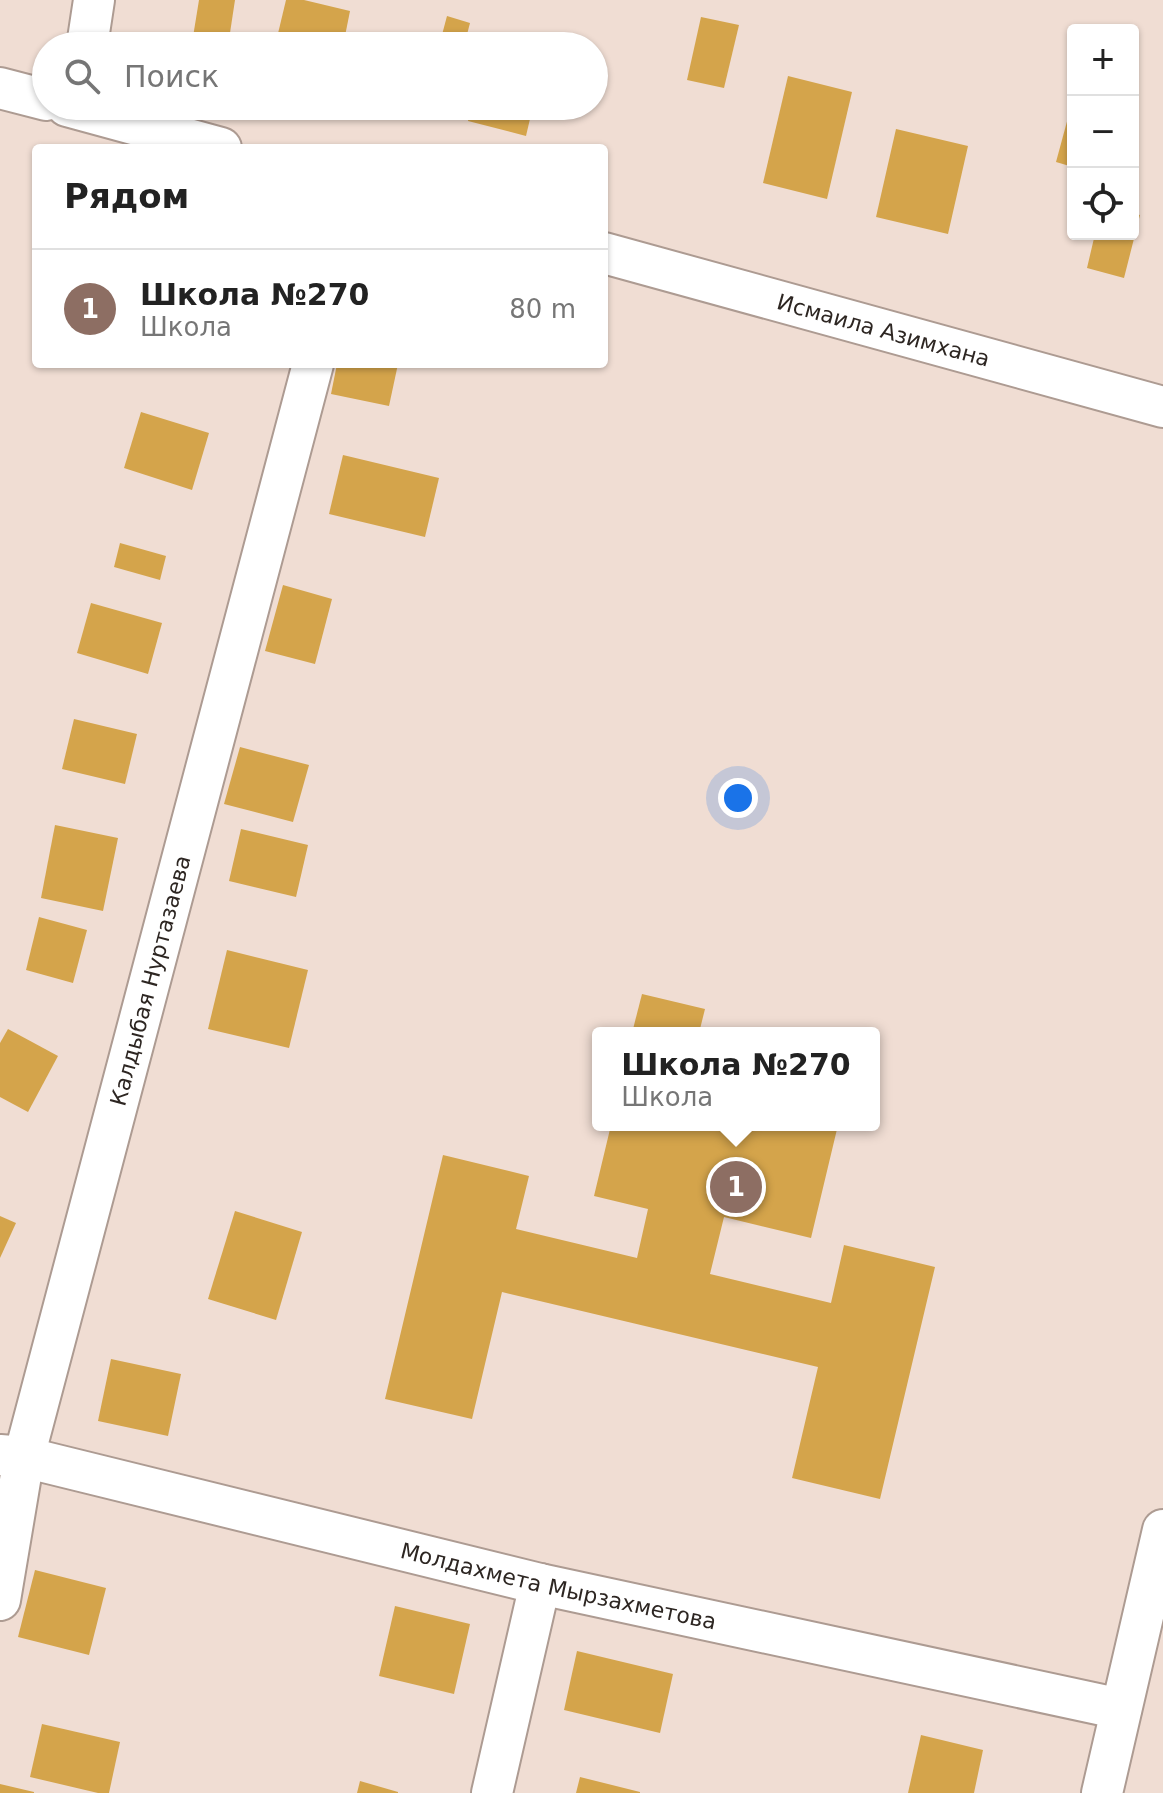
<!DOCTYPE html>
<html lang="ru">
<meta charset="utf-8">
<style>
:root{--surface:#fff;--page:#f2f2f2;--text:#222;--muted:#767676;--line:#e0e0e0;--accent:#438b8f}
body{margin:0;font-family:"DejaVu Sans",sans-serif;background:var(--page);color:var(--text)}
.controls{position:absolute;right:24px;top:24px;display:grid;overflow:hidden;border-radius:8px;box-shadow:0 2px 6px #0004}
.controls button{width:72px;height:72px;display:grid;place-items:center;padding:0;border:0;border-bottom:2px solid var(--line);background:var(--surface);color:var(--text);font:40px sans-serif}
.you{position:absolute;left:738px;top:798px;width:28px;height:28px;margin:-20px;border:6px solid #fff;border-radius:50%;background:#1a73e8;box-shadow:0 0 0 12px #1a73e833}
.badge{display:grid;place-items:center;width:52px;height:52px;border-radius:50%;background:var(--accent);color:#fff;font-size:26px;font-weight:700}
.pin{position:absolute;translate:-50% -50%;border:4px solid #fff;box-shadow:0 2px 8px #0006}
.popup{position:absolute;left:592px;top:1027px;width:288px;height:104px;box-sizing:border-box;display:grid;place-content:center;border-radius:8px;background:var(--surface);filter:drop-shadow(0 2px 6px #0005);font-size:26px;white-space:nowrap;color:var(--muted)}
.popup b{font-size:30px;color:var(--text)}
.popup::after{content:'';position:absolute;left:50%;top:100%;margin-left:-16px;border:16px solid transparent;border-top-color:var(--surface)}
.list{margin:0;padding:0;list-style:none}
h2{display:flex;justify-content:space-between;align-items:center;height:104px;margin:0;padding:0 32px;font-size:34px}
h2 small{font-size:26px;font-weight:400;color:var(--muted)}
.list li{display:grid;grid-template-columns:52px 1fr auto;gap:24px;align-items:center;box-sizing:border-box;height:120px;padding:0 32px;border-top:2px solid var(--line)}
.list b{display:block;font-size:30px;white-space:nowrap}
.list p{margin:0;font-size:26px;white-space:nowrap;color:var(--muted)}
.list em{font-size:26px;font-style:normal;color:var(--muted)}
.icon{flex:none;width:44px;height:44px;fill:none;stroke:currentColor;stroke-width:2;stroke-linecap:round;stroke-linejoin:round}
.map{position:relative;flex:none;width:1163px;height:1793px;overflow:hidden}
.search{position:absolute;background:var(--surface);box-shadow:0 2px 6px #0004;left:32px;top:32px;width:576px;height:88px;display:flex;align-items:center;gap:20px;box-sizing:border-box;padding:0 28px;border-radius:44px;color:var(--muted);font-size:30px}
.panel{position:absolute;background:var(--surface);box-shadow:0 2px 6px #0004;left:32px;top:144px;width:576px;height:224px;border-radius:8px}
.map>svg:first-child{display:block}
</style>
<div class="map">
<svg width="1163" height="1793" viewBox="0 0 1163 1793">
<rect width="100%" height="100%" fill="#f0ddd3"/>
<g fill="#d4a44b">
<polygon points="199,0 235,0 228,46 192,43"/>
<polygon points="286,0 304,0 350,11 343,46 275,46"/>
<polygon points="447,16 470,23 464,46 439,46"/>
<polygon points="701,17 739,25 724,88 687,80"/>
<polygon points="788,76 852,92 827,199 763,183"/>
<polygon points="1072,103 1073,103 1073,167 1056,162"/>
<polygon points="423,106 448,106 444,120 421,113"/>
<polygon points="471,106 533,106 526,136 468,121"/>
<polygon points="896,129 968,146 948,234 876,217"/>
<polygon points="1133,213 1140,215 1124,278 1087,268 1095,234 1133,234"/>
<polygon points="337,364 398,364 389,406 331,394"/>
<polygon points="141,412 209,433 192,490 124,468"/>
<polygon points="343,455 439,478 425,537 329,514"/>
<polygon points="120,543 166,556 160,580 114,567"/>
<polygon points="283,585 332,599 315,664 265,651"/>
<polygon points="91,603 162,623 148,674 77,653"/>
<polygon points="74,719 137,734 125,784 62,769"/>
<polygon points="240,747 309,765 293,822 224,804"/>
<polygon points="55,825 118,838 103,911 41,898"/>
<polygon points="241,829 308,845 296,897 229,881"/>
<polygon points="39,917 87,930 73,983 26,970"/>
<polygon points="227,950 308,970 289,1048 208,1029"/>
<polygon points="642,994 705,1009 699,1033 632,1033"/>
<polygon points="8,1029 58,1056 28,1112 0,1097 0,1043"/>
<polygon points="611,1125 838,1125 811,1238 724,1217 710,1274 831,1303 844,1245 935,1267 880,1499 792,1478 818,1367 502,1292 472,1419 385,1399 443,1155 529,1176 516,1229 637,1258 648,1209 594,1196"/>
<polygon points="235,1211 302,1232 276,1320 208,1299"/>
<polygon points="0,1216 16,1223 0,1258"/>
<polygon points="111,1359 181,1374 168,1436 98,1421"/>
<polygon points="35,1570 106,1588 89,1655 18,1637"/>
<polygon points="395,1606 470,1624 454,1694 379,1676"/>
<polygon points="577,1651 673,1674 660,1733 564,1710"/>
<polygon points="42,1724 120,1742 109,1793 98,1793 30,1777"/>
<polygon points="921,1735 983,1750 974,1793 908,1793"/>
<polygon points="580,1777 640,1792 640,1793 576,1793"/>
<polygon points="360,1781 398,1792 398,1793 357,1793"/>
<polygon points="0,1784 34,1792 34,1793 0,1793"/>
</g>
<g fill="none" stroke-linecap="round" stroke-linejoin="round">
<g stroke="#ad9b92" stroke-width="44">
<g id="minor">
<polyline points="87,46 94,0"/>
<polyline points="0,88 46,100"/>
<polyline points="67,106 221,148"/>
<path id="s1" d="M604 253 1163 407"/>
<path id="s2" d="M0 1455 24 1457 540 1584 1121 1709"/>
<path id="s3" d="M0 1600 24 1457 313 364"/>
<polyline points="492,1793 540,1584"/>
<polyline points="1102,1793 1163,1530"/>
</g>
</g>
<use href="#minor" stroke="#fff" stroke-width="40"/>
</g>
<g text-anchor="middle" stroke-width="7" stroke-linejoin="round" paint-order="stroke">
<g font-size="22" fill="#2d2622" stroke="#fdeae0">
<text dy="8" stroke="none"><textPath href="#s1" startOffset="290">Исмаила Азимхана</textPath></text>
<text dy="8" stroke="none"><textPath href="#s3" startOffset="638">Калдыбая Нуртазаева</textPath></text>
<text dy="8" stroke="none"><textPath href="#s2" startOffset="574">Молдахмета Мырзахметова</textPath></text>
</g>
</g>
</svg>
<div class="controls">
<button>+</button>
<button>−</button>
<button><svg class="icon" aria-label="locate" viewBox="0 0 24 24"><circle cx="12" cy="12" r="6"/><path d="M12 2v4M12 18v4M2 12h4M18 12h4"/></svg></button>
</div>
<div class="you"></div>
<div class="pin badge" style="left:736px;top:1187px;background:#8d6e63">1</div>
<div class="popup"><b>Школа №270</b>Школа</div>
<div class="search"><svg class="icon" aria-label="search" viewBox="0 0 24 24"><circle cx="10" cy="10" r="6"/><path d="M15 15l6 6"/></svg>Поиск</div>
<section class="panel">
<h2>Рядом<small></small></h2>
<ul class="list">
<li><span class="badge" style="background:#8d6e63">1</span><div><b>Школа №270</b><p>Школа</p></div><em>80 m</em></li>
</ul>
</section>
</div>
